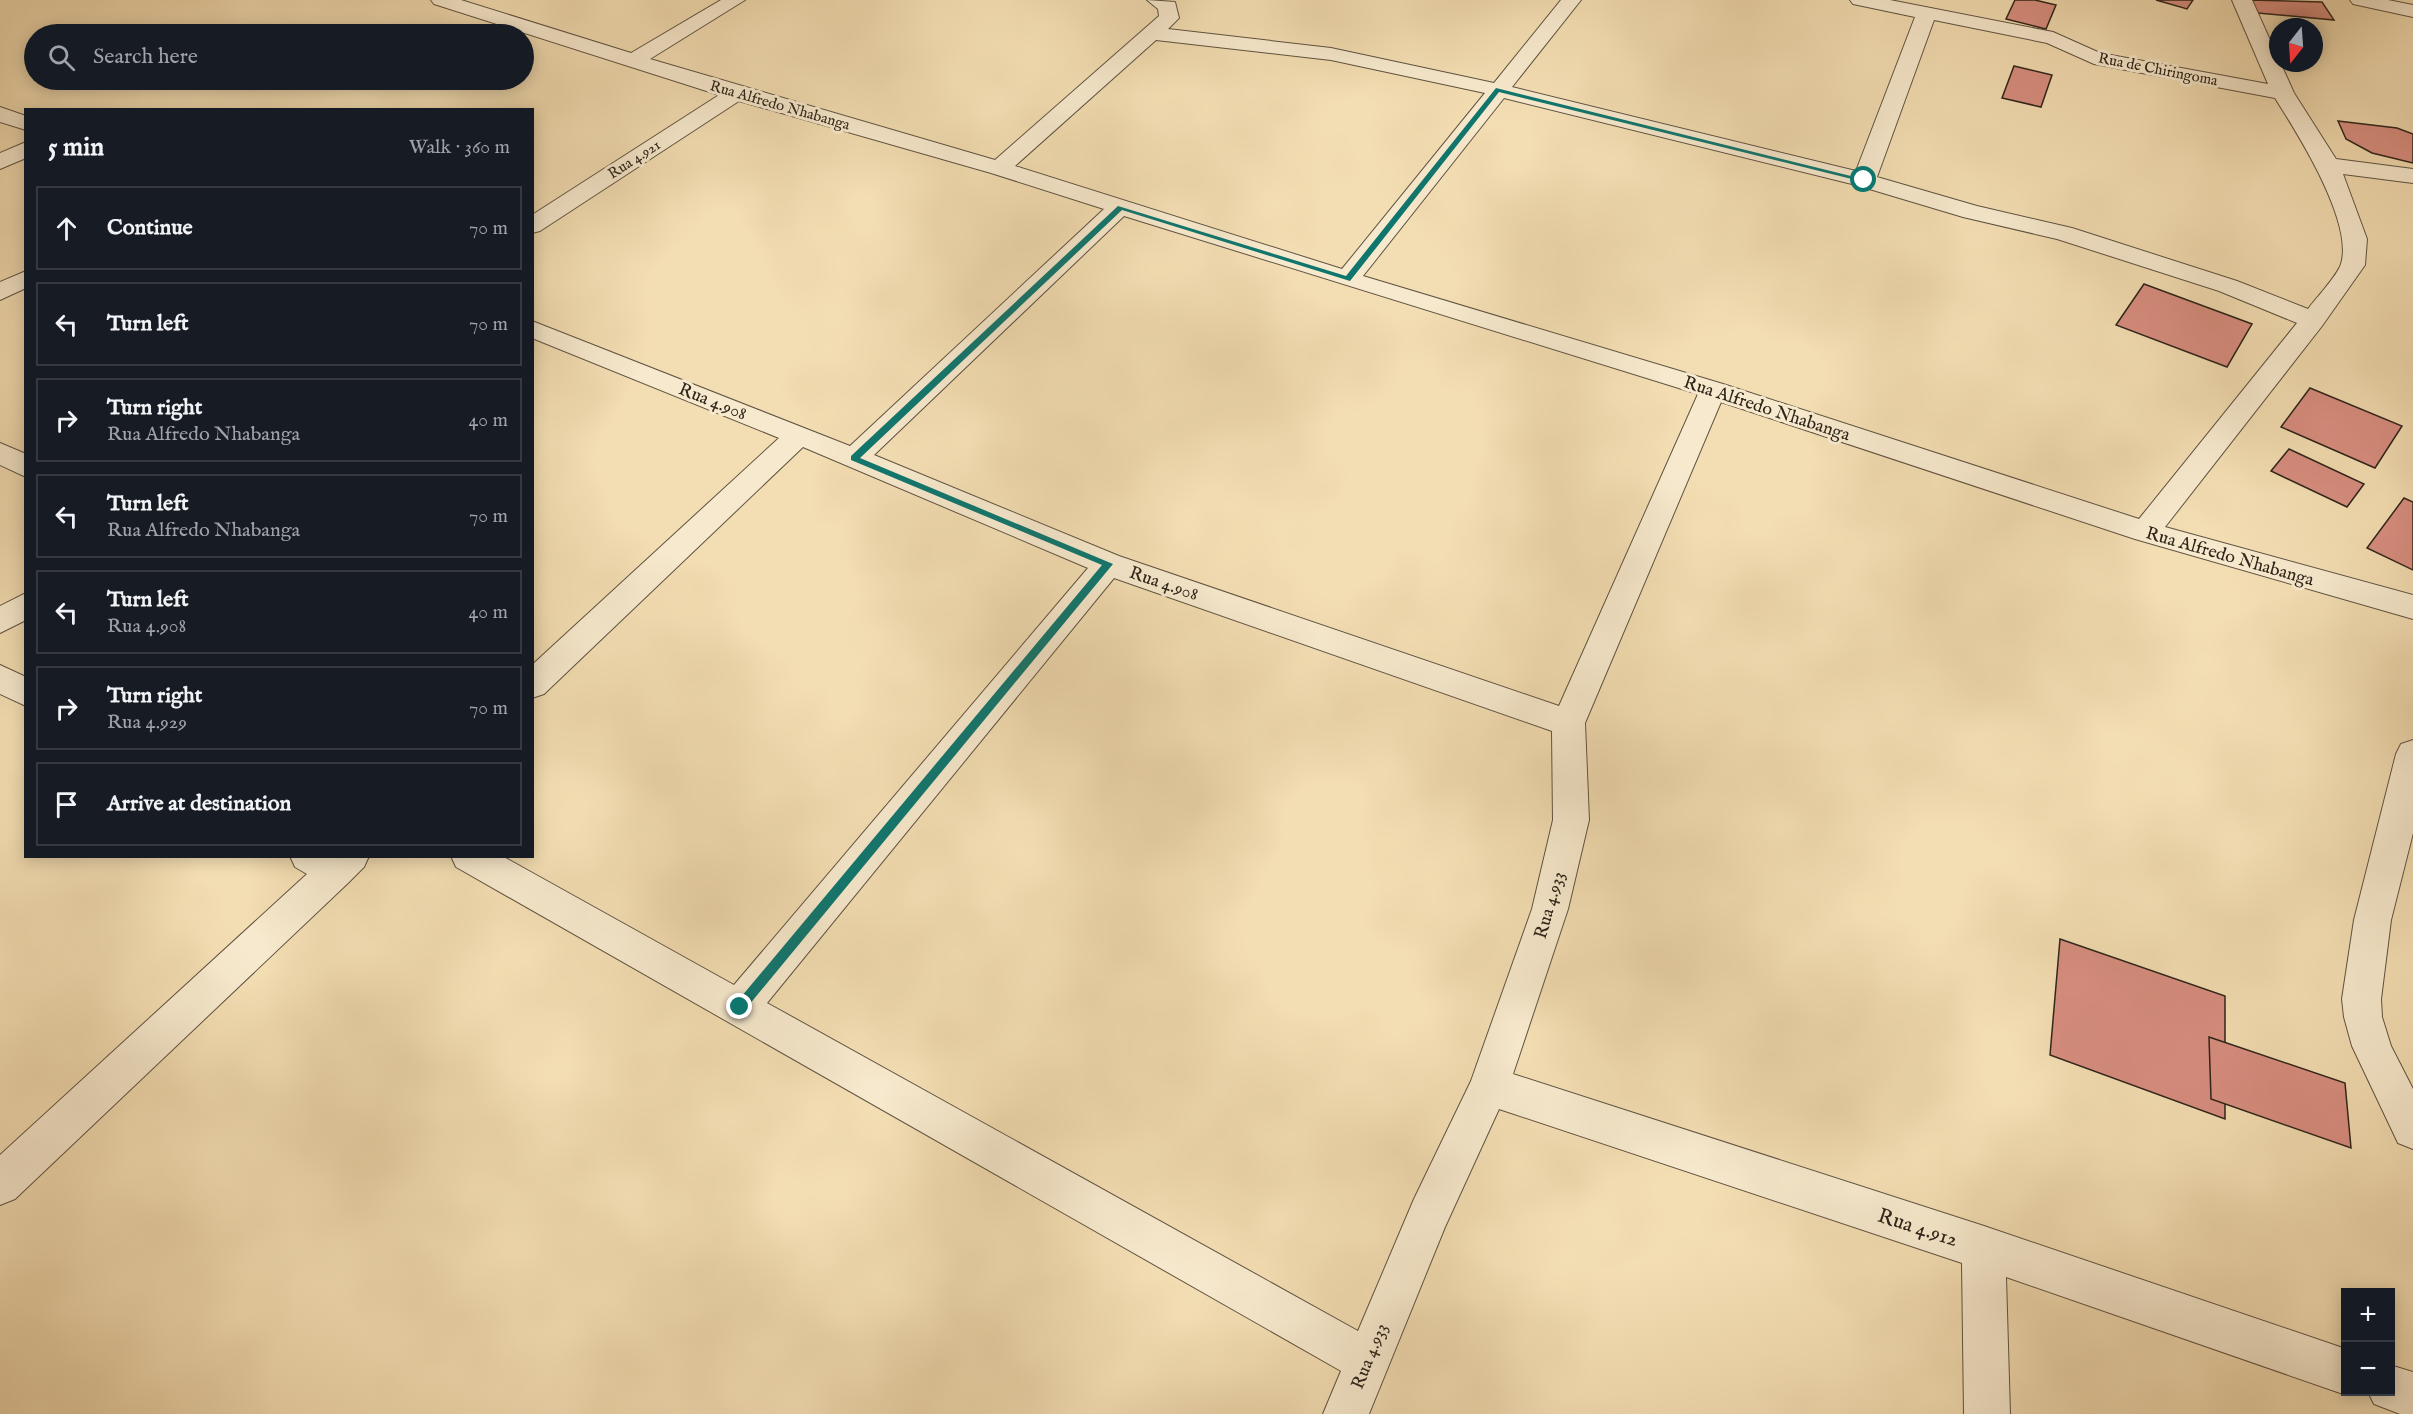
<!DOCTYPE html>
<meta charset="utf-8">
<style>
:root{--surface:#171b24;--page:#20242c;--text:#f1f3f6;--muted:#9ea1a6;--line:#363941}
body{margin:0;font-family:"IM FELL English",serif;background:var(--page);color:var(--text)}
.controls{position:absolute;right:18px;bottom:18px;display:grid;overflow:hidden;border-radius:0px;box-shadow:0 3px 15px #0003}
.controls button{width:54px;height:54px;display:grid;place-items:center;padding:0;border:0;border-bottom:2px solid var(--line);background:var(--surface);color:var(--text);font:30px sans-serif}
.compass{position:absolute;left:2269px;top:18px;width:54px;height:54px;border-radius:50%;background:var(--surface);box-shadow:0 3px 15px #0003;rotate:197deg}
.stop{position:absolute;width:18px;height:18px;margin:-14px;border:4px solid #0f766e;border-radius:50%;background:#fff}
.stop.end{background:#0f766e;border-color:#fff;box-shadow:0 2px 6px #0008}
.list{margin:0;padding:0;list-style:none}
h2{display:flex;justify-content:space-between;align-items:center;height:78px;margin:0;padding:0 24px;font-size:26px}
h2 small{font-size:20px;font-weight:400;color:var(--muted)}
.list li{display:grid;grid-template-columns:39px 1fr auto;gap:18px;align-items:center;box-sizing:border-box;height:84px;margin:0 12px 12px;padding:0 12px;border:2px solid var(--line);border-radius:0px}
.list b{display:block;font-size:22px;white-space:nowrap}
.list p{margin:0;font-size:20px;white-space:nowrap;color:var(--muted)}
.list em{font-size:20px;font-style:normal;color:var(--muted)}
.icon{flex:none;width:33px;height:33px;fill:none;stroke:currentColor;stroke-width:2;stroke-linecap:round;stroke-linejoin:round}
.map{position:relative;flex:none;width:2413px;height:1414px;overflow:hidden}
.search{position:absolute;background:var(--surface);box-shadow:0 3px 15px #0003;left:24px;top:24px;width:510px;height:66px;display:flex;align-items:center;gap:15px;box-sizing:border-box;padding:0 21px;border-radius:33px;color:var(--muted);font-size:22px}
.panel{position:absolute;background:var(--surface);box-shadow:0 3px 15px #0003;left:24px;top:108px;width:510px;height:750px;border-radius:0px}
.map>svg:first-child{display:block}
</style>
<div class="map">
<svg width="2413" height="1414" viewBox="0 0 2413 1414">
<rect width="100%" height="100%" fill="#f3ddb2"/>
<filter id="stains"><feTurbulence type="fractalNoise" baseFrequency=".00333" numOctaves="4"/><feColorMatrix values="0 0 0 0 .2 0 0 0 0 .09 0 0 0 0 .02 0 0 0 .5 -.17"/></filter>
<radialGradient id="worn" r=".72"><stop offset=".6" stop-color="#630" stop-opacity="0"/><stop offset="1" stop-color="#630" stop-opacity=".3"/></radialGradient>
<g fill="#d88e80" stroke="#2e251b" stroke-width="1.5">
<polygon points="2015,0 2035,0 2056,5 2046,29 2006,19"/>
<polygon points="2156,0 2193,0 2187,9"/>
<polygon points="2250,0 2322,2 2334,20 2258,13"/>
<polygon points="2014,66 2052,75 2041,107 2002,98"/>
<polygon points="2338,121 2397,128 2413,134 2413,163 2372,153 2346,139"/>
<polygon points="2144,284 2252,324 2227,367 2116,325"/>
<polygon points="2310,388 2402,426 2375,468 2281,427"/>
<polygon points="2289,449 2364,484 2347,507 2271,471"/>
<polygon points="2404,498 2413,502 2413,570 2367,548"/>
<polygon points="2060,939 2225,996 2225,1119 2050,1055"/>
<polygon points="2209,1037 2345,1083 2351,1148 2211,1099"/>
</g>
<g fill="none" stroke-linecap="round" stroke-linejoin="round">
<g stroke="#5f5341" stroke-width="2">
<g id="minor">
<path d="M431 0H461L631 53 721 0H745L650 59 995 160 1159 16 1158 9 1147 0 1175 2 1179 18 1168 29 1331 48 1494 83 1561 0H1581L1512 87 1856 171 1915 17 1853 4 1850 0H1890L2053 32 2100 53 2268 84 2232 0H2252L2294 93 2336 159 2413 169V183L2343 174 2367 239 2365 265 2322 326 2165 527 2413 595V619L2135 539 1721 402 1585 723 1589 820 1568 909 1513 1074 1984 1226 2346 1349V1392H2354L2346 1395 2006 1277 2010 1414H1964L1962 1263 1499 1109 1445 1227 1369 1414H1323L1341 1371 456 867 451 856H502L734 985 1088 568 803 447 544 694 532 698V665L779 438 532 338V321L850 446 1104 209 991 173 739 101 540 231 532 233V215L719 95 434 4ZM1934 20 2047 43 2094 64 2275 98C2297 133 2354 222 2341 264 2337 276 2317 297 2308 309L2237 281 2072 228 1977 206 1877 177ZM1156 40 1331 60 1485 93 1342 269 1015 166ZM1504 98 1856 185 1963 217 2057 239 2219 291 2297 323 2139 519 1723 384 1363 276ZM1124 216 1698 394 1559 706 1119 556 874 455ZM1114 578 1552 731 1553 820 1532 909 1471 1081 1414 1199 1358 1331 767 1003Z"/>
<polygon points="2350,0 2388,0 2413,5 2413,17 2353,4"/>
<polygon points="0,107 26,116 26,130 0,122"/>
<polygon points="26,142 26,158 0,169 0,153"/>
<polygon points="26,271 26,288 0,300 0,282"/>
<polygon points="0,443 26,454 26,477 0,465"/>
<polygon points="26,593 26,620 0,633 0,606"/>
<polygon points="0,665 26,677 26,706 0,694"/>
<polygon points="2413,740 2413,833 2391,920 2381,999 2382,1017 2391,1046 2413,1089 2413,1149 2398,1143 2352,1046 2344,1017 2342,999 2354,920 2396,754 2401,744"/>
<polygon points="290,856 369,856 364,867 348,883 15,1199 0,1205 0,1155 307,874 295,867"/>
<polygon points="2390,1365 2413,1372 2413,1414 2400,1414 2374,1404 2368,1392 2390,1392"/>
</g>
</g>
<use href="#minor" fill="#f7e9cd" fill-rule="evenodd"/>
</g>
<polygon fill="#0f766e" points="1496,88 1867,180 1864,182 1499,92 1350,281 1122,210 860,458 1113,564 744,1011 736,1011 736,1003 1102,565 851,460 851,456 1118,206 1346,276"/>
<g text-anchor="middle" stroke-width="6" stroke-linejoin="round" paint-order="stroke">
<g font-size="15" fill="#2e251b" stroke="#f7e9cd">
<text transform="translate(2158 69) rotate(11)" y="5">Rua de Chiringoma</text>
<text transform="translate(780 105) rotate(16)" y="5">Rua Alfredo Nhabanga</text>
<text transform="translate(634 159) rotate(-33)" y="5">Rua 4.921</text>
</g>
<g font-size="18" fill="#2e251b" stroke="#f7e9cd">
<text transform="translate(713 401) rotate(22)" y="6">Rua 4.908</text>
<text transform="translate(1767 408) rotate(18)" y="6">Rua Alfredo Nhabanga</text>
<text transform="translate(2230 556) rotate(16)" y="6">Rua Alfredo Nhabanga</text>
<text transform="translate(1164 583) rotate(19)" y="6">Rua 4.908</text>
<text transform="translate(1549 905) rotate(-74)" y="6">Rua 4.933</text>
<text transform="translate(1369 1356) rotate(-68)" y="6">Rua 4.933</text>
</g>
<g font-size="21" fill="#2e251b" stroke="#f7e9cd">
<text transform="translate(1918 1227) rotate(18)" y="7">Rua 4.912</text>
</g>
</g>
<rect width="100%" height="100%" filter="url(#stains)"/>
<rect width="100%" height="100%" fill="url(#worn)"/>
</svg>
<div class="controls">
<button>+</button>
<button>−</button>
</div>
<svg class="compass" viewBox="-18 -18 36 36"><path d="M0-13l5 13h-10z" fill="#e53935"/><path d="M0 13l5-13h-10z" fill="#9ea1a6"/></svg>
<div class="stop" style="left:1864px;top:180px"></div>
<div class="stop end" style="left:740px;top:1007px"></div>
<div class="search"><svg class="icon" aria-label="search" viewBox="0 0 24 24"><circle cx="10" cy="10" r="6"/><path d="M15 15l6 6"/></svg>Search here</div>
<section class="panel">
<h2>5 min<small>Walk · 360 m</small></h2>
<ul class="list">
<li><svg class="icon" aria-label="ahead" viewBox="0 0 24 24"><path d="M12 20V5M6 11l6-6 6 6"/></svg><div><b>Continue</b></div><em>70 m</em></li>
<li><svg class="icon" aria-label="left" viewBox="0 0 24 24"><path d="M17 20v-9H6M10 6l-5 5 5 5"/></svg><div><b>Turn left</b></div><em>70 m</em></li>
<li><svg class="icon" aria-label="right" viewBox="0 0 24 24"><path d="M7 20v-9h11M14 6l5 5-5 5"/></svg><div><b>Turn right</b><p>Rua Alfredo Nhabanga</p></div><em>40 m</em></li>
<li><svg class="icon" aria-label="left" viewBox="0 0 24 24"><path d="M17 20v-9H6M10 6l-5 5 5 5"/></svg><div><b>Turn left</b><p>Rua Alfredo Nhabanga</p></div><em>70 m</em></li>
<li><svg class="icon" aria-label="left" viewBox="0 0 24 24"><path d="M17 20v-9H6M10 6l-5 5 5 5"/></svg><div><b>Turn left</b><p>Rua 4.908</p></div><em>40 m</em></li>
<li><svg class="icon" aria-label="right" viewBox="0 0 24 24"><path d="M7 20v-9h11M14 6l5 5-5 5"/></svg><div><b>Turn right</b><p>Rua 4.929</p></div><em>70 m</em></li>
<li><svg class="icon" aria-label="arrive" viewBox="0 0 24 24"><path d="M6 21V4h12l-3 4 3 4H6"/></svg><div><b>Arrive at destination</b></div></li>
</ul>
</section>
</div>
